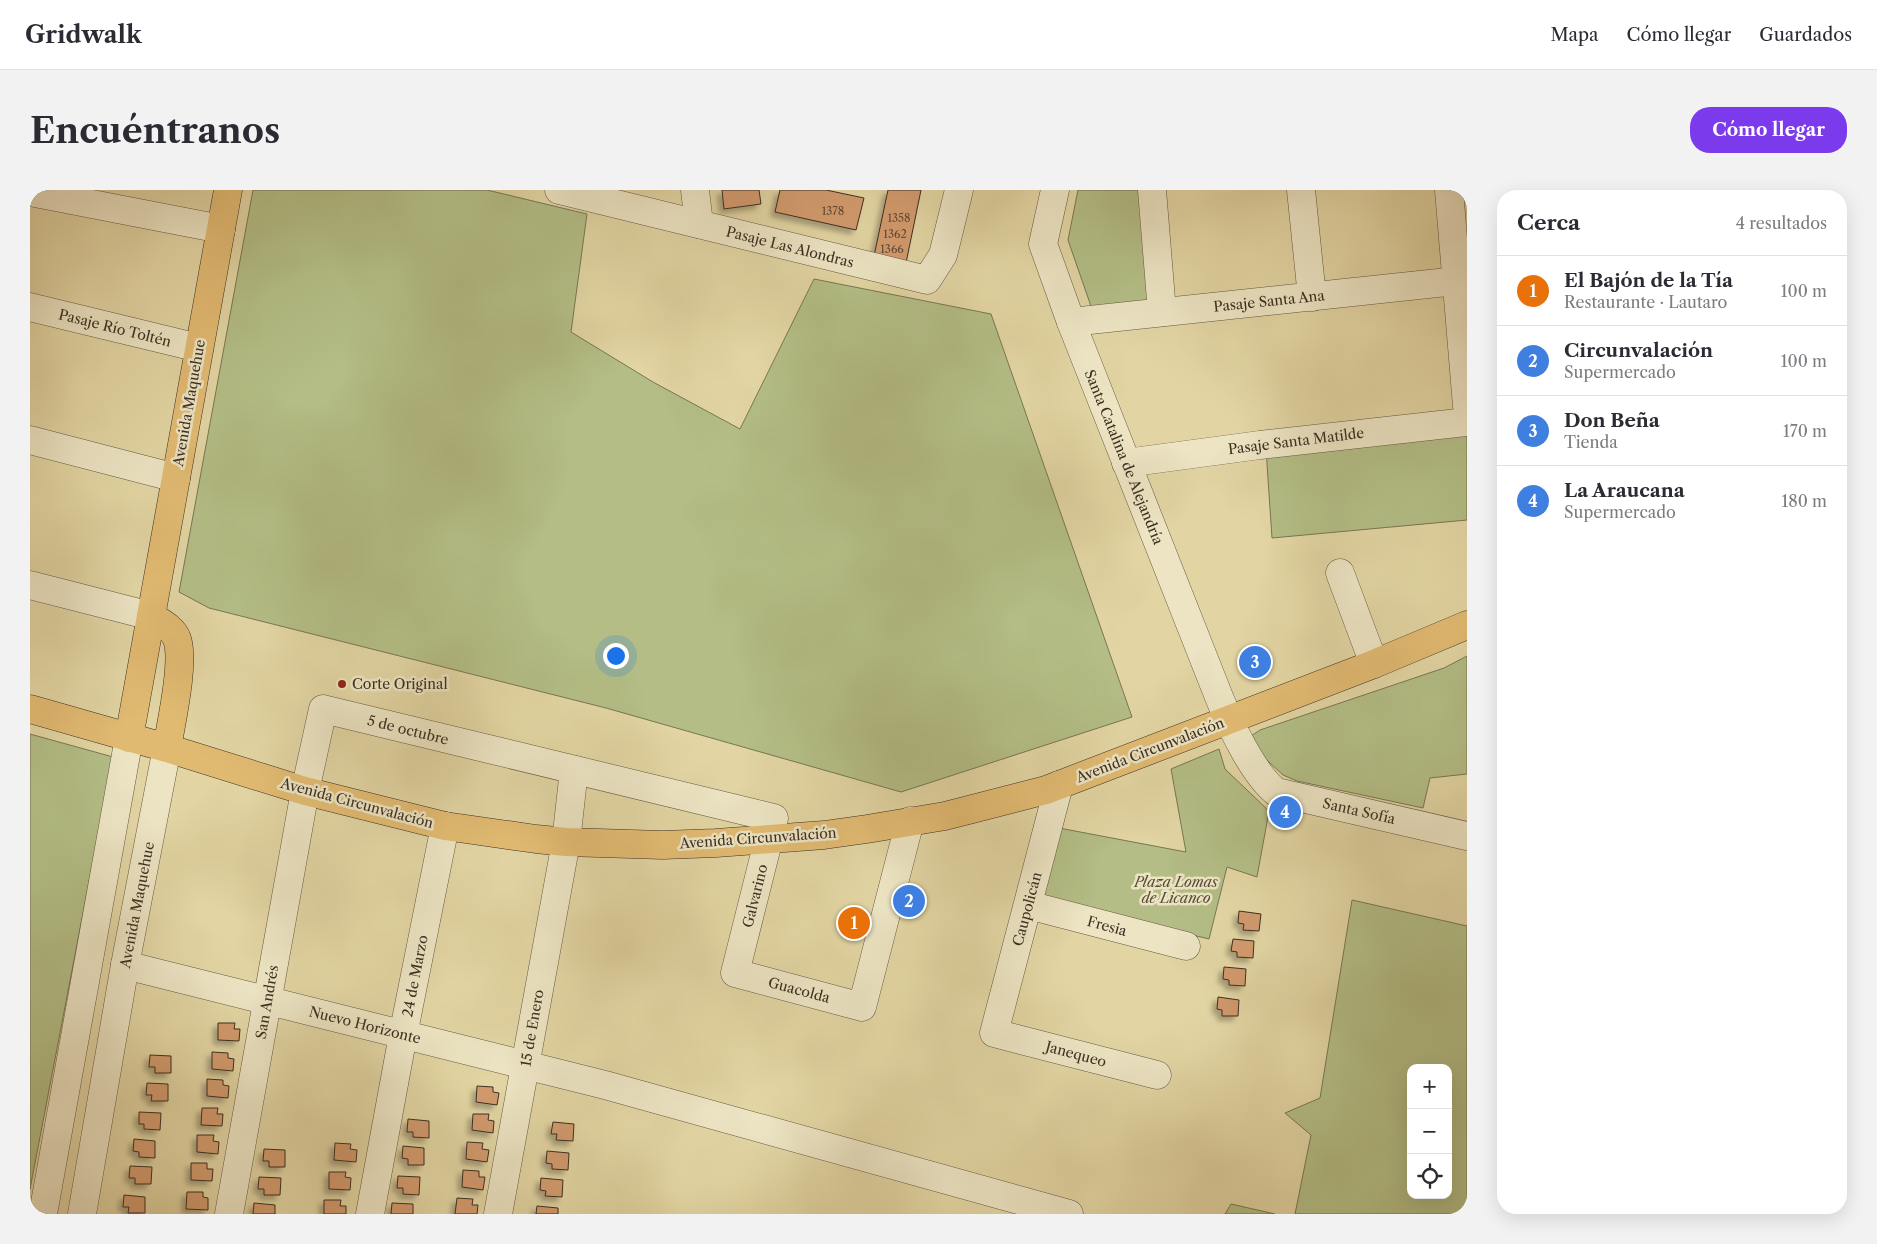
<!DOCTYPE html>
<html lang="es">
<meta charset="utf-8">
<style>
:root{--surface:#fff;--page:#f2f2f3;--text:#2b2b33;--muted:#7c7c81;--line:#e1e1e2;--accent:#7c3aed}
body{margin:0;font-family:"Libre Caslon Text",serif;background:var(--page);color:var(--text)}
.controls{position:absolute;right:15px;bottom:15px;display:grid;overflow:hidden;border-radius:10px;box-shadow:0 5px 20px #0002}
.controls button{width:45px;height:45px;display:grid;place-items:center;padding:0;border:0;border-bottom:1px solid var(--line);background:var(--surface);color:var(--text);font:25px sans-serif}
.you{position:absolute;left:585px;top:465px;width:18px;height:18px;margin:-12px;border:4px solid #fff;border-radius:50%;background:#1a73e8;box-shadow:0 0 0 8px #1a73e833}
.badge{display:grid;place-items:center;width:32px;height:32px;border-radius:50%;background:var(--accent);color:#fff;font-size:16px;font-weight:700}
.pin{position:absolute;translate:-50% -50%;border:2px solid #fff;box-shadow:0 1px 5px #0006}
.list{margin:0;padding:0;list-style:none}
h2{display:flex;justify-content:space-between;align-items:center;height:65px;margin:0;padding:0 20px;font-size:21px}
h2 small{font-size:16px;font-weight:400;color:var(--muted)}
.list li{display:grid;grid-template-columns:32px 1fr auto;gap:15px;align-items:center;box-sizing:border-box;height:70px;padding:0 20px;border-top:1px solid var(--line)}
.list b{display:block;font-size:19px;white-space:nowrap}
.list p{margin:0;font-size:16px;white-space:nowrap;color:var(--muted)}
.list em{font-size:16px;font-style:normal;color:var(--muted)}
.icon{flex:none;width:28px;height:28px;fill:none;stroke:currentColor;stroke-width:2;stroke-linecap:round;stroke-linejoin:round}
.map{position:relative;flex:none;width:1437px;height:1024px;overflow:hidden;border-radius:20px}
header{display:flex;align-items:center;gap:30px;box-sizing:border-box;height:70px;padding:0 25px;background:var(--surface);border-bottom:1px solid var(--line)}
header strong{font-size:24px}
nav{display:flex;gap:28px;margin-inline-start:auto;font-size:18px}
.intro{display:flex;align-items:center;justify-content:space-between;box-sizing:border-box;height:120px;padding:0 30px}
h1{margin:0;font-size:35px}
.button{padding:12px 22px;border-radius:20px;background:var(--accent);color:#fff;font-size:18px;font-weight:700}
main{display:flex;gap:30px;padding:0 30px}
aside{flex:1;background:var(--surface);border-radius:20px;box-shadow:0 5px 20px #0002}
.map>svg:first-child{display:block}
</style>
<header>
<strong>Gridwalk</strong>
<nav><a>Mapa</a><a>Cómo llegar</a><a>Guardados</a></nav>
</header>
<div class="intro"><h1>Encuéntranos</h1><a class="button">Cómo llegar</a></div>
<main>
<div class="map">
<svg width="1437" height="1024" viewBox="0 0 1437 1024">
<defs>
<filter id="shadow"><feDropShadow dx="-4.5" dy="4.5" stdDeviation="2.5" flood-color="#0004"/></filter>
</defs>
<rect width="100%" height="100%" fill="#e2d5a3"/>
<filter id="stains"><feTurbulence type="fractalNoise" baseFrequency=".004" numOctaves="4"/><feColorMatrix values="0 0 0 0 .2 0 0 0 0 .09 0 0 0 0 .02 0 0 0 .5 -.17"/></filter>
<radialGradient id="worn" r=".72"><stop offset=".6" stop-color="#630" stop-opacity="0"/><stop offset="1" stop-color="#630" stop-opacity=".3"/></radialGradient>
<g fill="#b3bd85" stroke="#787654" fill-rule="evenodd">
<polygon points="223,0 457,0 557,24 541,142 623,192 710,239 784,89 961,124 1102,527 871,602 576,518 179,418 149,402"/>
<polygon points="1048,0 1113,0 1124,114 1063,122 1038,50"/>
<polygon points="1437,237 1437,330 1242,348 1236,259"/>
<polygon points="1437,466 1437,584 1400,588 1393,618 1267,591 1253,585 1215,550 1230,540 1414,478"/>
<polygon points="0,544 83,567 0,999"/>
<polygon points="1189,559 1195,579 1239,621 1227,687 1197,677 1179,749 1011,709 1029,638 1156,662 1141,579"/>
<path d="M1322 710 1437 736V1024H1265L1281 945 1255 923 1290 908ZM1381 878H1418V1005H1381Z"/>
<polygon points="1201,1014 1245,1024 1195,1024"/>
</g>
<g fill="#d19a6d" stroke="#3d2f22" filter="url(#shadow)">
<polygon points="692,0 729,0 731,14 694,19"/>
<polygon points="750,0 796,0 834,8 826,40 745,22"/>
<polygon points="858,0 891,0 876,73 844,66"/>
<polygon points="1209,721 1231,724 1229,741 1213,740 1214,734 1208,733"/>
<polygon points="1203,749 1224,751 1223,768 1207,767 1207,762 1201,761"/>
<polygon points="1194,777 1216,779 1215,796 1199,795 1199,790 1193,789"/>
<polygon points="1188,807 1209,810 1208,826 1192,826 1192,820 1187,819"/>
<polygon points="188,833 205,833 204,839 210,839 209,851 188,850"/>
<polygon points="182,862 198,863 198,868 204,869 203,881 182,879"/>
<polygon points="120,865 141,866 141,883 125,883 125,877 119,877"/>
<polygon points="177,889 193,890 193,895 199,896 198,908 177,906"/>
<polygon points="117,893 138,894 138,911 121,911 122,905 116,905"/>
<polygon points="447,896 463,897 463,902 469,903 467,915 446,912"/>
<polygon points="172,918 188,918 187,924 193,924 192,936 171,935"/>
<polygon points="109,922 131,923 130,940 114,939 114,934 109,934"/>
<polygon points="443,924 459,924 458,930 464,931 463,943 442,940"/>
<polygon points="378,929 399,931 399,948 383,947 383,942 377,942"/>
<polygon points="523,932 544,934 543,951 526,950 527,944 521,944"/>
<polygon points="167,945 184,945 183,951 189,952 188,964 167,962"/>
<polygon points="104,949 125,951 125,968 109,967 109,962 103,961"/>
<polygon points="437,952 453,953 452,959 459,960 457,972 436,969"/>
<polygon points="305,953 321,954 320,959 327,960 326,972 304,970"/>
<polygon points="373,956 394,958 394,975 378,975 378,969 372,968"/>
<polygon points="234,959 255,960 255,977 239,977 239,971 233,971"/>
<polygon points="517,961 539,963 538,980 522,979 522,974 516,973"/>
<polygon points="161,973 177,973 177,979 183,979 182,991 161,990"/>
<polygon points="100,976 122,977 121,994 105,994 105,988 99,988"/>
<polygon points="433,980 449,981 449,987 455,987 453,1000 432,997"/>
<polygon points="299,982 316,982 315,987 321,988 320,1000 299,999"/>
<polygon points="368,986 390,987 389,1005 373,1004 373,998 367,998"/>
<polygon points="229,987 251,988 250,1005 234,1005 234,999 228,999"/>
<polygon points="511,988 533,990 532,1007 515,1006 516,1001 510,1000"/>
<polygon points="157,1002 173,1002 173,1007 178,1008 178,1020 156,1019"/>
<polygon points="94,1005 115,1007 115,1023 98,1023 99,1017 93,1017"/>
<polygon points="427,1008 443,1009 442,1015 448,1015 447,1024 425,1024"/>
<polygon points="294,1010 311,1010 310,1016 316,1016 316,1024 294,1024"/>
<polygon points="224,1013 245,1015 245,1024 223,1024"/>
<polygon points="362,1013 383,1014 383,1024 361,1024"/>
<polygon points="507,1016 528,1018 528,1024 506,1024"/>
</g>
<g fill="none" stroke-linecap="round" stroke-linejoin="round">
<g stroke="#665842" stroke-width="29">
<g id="minor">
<polyline points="529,0 897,90 913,65 929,0"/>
<polyline points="665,0 669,34"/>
<path d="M1025 0 1013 54 1041 132 1189 507C1200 534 1223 584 1246 602L1437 646"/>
<polyline points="1122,0 1132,122"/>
<polyline points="1271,0 1282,107"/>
<polyline points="1419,0 1437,216"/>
<polyline points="0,2 191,39"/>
<polyline points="0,117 169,158"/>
<polyline points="1041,132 1437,90"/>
<polyline points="0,250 146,288"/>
<polyline points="1096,273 1230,255 1437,232"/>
<polyline points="1310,383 1344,474"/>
<polyline points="0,395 121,426"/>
<polyline points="1029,595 964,843 1127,885"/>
<polyline points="998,715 1156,756"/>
<polyline points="95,775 575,895 1039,1024"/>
<polyline points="13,1024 99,548"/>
<polyline points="52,1024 95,775 137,558"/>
<polyline points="199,1024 275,601 293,519 744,628 705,783 832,817 880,631"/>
<polyline points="340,1024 373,845 415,636"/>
<polyline points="468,1024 536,652 544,580"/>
</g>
</g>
<g stroke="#3d2f22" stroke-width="29">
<g id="major">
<path d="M121 426C130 432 143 438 147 449 155 472 141 533 137 558"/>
<polyline points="0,519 137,558 275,601 415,636 506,649 536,652 633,655 686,653 794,645 837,639 915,626 1016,600 1344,474 1437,435"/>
<polyline points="99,548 198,0"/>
</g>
</g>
<use href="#minor" stroke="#ece4c3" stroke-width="28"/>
<use href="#major" stroke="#e1ba72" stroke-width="28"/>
</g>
<circle fill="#8f2418" stroke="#ece4c3" stroke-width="2" cx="312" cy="494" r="5"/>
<g text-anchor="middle" stroke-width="5" stroke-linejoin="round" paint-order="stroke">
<g font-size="11" fill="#624a35">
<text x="803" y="25">1378</text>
<text x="869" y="32">1358</text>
<text x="865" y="48">1362</text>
<text x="862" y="63">1366</text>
</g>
<g font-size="14" fill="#3d2f22" stroke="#ece4c3">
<text transform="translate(760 57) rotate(14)" y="5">Pasaje Las Alondras</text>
<text transform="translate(1239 111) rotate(-6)" y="5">Pasaje Santa Ana</text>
<text transform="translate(85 138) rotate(14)" y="5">Pasaje Río Toltén</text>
<text transform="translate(159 213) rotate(-80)" y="5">Avenida Maquehue</text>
<text transform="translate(1266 251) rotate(-7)" y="5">Pasaje Santa Matilde</text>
<text transform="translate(1094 267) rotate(68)" y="5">Santa Catalina de Alejandría</text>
<text transform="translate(378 540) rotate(14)" y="5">5 de octubre</text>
<text transform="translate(1120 560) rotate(-21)" y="5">Avenida Circunvalación</text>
<text transform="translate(327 613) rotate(15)" y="5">Avenida Circunvalación</text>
<text transform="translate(1329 621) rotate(13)" y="5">Santa Sofía</text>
<text transform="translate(728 648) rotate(-4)" y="5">Avenida Circunvalación</text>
<text transform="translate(725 706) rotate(-76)" y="5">Galvarino</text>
<text transform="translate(107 715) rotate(-79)" y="5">Avenida Maquehue</text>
<text transform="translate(997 719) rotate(-75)" y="5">Caupolicán</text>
<text transform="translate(1077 736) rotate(15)" y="5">Fresia</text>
<text transform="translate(385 786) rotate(-79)" y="5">24 de Marzo</text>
<text transform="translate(769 800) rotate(15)" y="5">Guacolda</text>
<text transform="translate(237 812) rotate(-80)" y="5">San Andrés</text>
<text transform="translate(335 835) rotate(14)" y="5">Nuevo Horizonte</text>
<text transform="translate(502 838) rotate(-80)" y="5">15 de Enero</text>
<text transform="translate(1046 864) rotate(15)" y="5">Janequeo</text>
</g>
<g font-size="14" fill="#3d2f22" stroke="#ece4c3" text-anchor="start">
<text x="322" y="499">Corte Original</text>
</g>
<g font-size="14" font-style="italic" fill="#554b36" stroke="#ece4c3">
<text x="1146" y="697">Plaza Lomas<tspan x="1146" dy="16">de Licanco</tspan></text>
</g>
</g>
<rect width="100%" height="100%" filter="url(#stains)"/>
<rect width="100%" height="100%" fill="url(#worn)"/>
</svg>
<div class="controls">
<button>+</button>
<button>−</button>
<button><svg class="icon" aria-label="locate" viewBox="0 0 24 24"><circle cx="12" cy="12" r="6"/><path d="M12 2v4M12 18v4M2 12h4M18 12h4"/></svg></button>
</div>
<div class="you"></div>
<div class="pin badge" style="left:824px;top:733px;background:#e8710a">1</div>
<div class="pin badge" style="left:879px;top:711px;background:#3f7fe0">2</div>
<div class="pin badge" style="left:1225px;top:472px;background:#3f7fe0">3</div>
<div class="pin badge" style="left:1255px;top:622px;background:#3f7fe0">4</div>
</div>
<aside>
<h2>Cerca<small>4 resultados</small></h2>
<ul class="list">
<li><span class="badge" style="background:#e8710a">1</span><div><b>El Bajón de la Tía</b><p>Restaurante · Lautaro</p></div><em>100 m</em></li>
<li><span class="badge" style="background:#3f7fe0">2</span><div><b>Circunvalación</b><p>Supermercado</p></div><em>100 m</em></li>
<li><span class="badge" style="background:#3f7fe0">3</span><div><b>Don Beña</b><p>Tienda</p></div><em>170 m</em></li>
<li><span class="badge" style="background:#3f7fe0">4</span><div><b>La Araucana</b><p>Supermercado</p></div><em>180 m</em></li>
</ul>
</aside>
</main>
